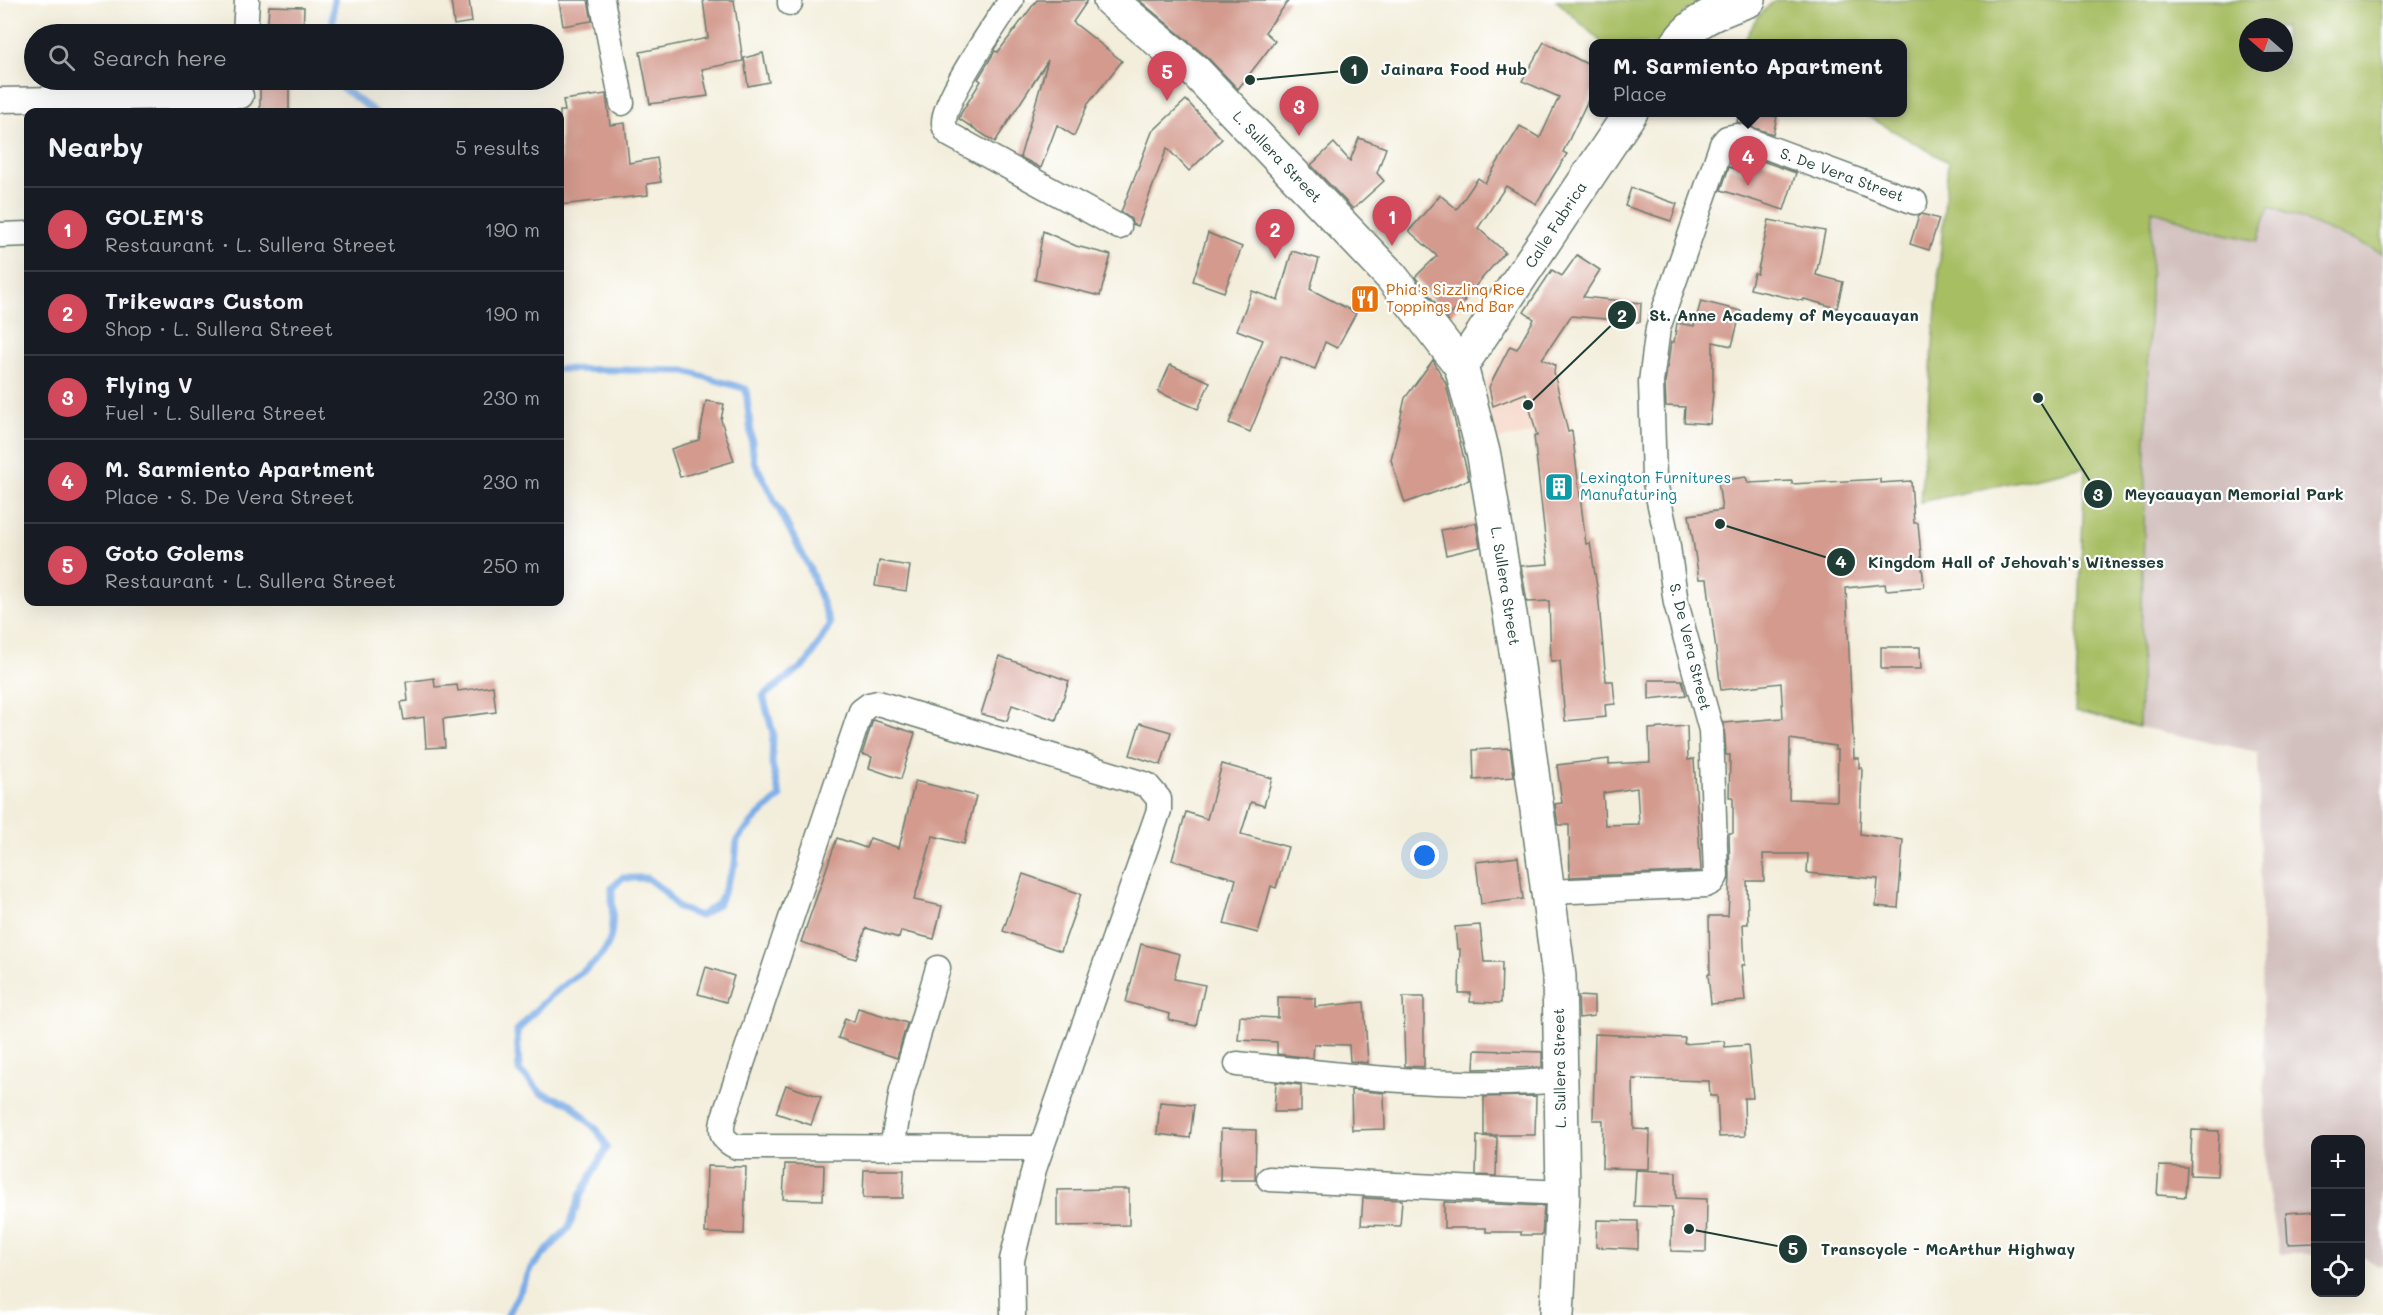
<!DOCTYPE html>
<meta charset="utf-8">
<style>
:root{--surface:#171b24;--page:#20242c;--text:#f1f3f6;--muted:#9ea1a6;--line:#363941;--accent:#d1495b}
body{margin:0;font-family:Mali,sans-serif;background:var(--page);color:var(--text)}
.controls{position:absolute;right:18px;bottom:18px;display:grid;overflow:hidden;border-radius:12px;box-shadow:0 6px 24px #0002}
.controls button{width:54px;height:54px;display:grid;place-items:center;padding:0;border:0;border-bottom:2px solid var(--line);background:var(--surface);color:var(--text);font:30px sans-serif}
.compass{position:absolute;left:2239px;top:18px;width:54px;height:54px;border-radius:50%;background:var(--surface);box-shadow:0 6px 24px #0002;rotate:290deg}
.you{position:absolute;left:1425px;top:856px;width:21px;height:21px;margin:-15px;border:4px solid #fff;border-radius:50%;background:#1a73e8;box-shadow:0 0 0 9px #1a73e833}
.badge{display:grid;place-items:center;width:39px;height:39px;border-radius:50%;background:var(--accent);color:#fff;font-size:20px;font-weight:700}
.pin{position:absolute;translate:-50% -50px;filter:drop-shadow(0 2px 3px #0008)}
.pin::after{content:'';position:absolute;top:32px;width:21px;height:18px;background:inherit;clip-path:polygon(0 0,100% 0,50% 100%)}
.popup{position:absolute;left:1589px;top:39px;width:318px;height:78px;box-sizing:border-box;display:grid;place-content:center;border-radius:12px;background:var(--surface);filter:drop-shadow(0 2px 4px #0005);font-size:20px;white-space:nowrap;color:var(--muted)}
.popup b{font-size:22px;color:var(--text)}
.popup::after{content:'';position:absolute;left:50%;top:100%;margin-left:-12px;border:12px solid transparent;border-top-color:var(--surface)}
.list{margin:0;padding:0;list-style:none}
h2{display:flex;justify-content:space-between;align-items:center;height:78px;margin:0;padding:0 24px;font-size:26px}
h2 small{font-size:20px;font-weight:400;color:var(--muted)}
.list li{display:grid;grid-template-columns:39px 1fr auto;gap:18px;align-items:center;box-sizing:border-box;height:84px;padding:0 24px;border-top:2px solid var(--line)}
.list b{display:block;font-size:22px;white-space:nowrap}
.list p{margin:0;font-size:20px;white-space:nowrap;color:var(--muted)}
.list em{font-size:20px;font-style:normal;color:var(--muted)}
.icon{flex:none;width:33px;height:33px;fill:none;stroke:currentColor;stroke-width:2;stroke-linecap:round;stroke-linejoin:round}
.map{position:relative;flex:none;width:2383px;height:1315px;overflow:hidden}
.search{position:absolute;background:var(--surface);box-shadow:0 6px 24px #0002;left:24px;top:24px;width:540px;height:66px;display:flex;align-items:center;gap:15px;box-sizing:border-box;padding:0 21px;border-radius:33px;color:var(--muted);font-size:22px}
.panel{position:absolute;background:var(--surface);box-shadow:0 6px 24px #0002;left:24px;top:108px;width:540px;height:498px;border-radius:12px}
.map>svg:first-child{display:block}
</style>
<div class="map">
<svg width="2383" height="1315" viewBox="0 0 2383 1315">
<rect width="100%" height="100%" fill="#fff"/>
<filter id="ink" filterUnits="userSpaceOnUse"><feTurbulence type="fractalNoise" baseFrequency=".0167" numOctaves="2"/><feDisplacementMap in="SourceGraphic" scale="12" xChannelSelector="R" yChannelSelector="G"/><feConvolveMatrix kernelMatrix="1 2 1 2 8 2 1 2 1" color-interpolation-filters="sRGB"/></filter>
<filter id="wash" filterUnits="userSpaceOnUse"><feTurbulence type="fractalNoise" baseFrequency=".008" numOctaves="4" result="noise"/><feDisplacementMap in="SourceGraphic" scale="24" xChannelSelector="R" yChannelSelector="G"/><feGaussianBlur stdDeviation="1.35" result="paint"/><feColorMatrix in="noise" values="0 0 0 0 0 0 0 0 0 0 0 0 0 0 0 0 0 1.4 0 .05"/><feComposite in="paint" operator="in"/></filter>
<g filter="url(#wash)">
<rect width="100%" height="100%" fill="#f3eedb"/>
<polygon fill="#f5d3c2" points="1509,337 1558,360 1572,427 1495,440 1485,384"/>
<polygon fill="#d1c0bd" points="2269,206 2383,253 2383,1266 2377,1266 2361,1254 2360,1140 2316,1140 2315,1254 2280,1254 2266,1179 2258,752 2139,727 2152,210 2221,233"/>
<g fill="#a7be64" stroke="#637e4c" stroke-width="1.5" fill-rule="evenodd">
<polygon points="1556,0 1715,0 1687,10 1661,44 1602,43"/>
<path d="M1775 0H2383V253L2269 206 2258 241 2221 233 2152 210 2139 727 2075 711 2085 467 1920 502 1948 162 1862 113 1902 112V44L1743 43 1758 16ZM2248 27H2284V63H2248Z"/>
</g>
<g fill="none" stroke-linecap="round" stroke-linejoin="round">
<g stroke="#7aace6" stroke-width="7">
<polyline points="332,34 334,0"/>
<polyline points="331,80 375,112"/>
<path d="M508 1315 532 1267 569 1227 581 1194 607 1147 598 1131 571 1104 541 1093 519 1070 517 1031C531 1014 547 998 564 985 580 972 604 961 610 939 614 923 612 905 612 888L622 878H647L664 891 678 908 700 916 719 903 735 864 737 840 758 816 780 797 772 764 773 733 763 696 807 663 830 624 810 569 754 461 746 389 685 371 560 369"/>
</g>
</g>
<g id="blocks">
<g fill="#d39a8d" fill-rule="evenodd">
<polygon points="451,0 469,0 472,22 454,25"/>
<polygon points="559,0 588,0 592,21 563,26"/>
<polygon points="703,0 734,0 743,61 702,69 708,96 650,104 640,52 708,38"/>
<polygon points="1037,0 1088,0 1073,22 1122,61 1088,104 1074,136 1057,125 1041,168 1020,157 1048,60 995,142 959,119 961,113 981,81 978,79 995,51 998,52"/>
<polygon points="1139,0 1289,0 1265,32 1275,41 1238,89 1207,57"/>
<polygon points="269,6 304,7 303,34 267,34"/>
<polygon points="1544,42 1593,67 1593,90 1563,152 1567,154 1536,204 1506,186 1478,228 1505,252 1463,300 1465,301 1447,318 1415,277 1437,256 1409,231 1440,195 1457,209 1478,178 1485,183 1520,126 1540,138 1559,97 1522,81"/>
<polygon points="763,53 769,82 748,86 744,58"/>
<rect x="260" y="86" width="29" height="26"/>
<polygon points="606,94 610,125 625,123 629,163 657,158 661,182 647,184 648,195 560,205 560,111 565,111 563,100"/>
<polygon points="1186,100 1222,139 1189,171 1167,148 1138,226 1132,224 1131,219 1121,212 1152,132"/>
<polygon points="1739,112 1777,117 1773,134 1737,122"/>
<polygon points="1359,138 1386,148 1377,173 1384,181 1353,209 1311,165 1334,143 1350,161"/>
<polygon points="1751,157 1796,173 1784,210 1721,190 1729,167 1747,173"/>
<polygon points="1631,188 1677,204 1671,221 1625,206"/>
<polygon points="1922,214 1939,219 1929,250 1910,244 1919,215"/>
<polygon points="1769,220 1825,231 1816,275 1843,282 1837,308 1804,299 1803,301 1750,289 1754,273 1757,274"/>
<polygon points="1043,231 1076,246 1111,255 1100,296 1035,280"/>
<polygon points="1208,233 1242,247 1224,292 1193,281"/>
<polygon points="1292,251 1319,259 1310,289 1356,313 1337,348 1325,342 1315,369 1281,356 1250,432 1229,423 1263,340 1237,330 1252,291 1278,300"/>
<polygon points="1577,255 1600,270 1583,297 1641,303 1640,322 1571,316 1542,359 1555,365 1554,373 1568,432 1572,431 1586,544 1590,543 1598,593 1606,681 1613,681 1615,704 1605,705 1606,717 1565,721 1560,661 1551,661 1549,601 1527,602 1521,566 1548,564 1534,436 1537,436 1526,393 1493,406 1489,387 1510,346 1517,349 1534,319 1524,312 1552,270 1562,276"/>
<polygon points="1701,301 1741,311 1732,346 1713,342 1713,393 1710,424 1684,422 1685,407 1666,406 1665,383 1671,342 1674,342 1677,323 1694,326"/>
<polygon points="1433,360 1446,384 1469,480 1405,503 1391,460 1405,398"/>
<polygon points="1170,365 1210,382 1198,409 1158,392"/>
<polygon points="706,401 724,404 721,420 734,461 680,477 671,449 699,440"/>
<path d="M1746 477 1748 483 1792 481V484L1880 479V483L1911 481 1914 523H1918L1924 587 1886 590 1885 584 1846 588 1854 758H1859V768H1862L1860 834 1903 840 1898 908 1876 906 1878 879 1807 873 1808 854H1763L1764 881H1747L1748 924H1743L1745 965H1742L1745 1001 1711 1004 1708 974H1710L1709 916H1728L1730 876 1729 833H1733V797H1729L1730 755H1726L1724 723 1783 718 1781 683 1721 690 1707 579H1699L1689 515 1722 510 1718 481ZM1790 739 1835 746V750H1838L1837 801 1789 799Z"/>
<polygon points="1476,523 1480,547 1446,555 1441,530"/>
<polygon points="879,561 910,566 906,591 875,586"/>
<polygon points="1881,647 1920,647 1921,669 1881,669"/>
<polygon points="999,656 1069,681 1056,720 1012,705 1007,721 981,714"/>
<polygon points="434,678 435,687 457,685 458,691 493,686 496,712 443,719 445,747 426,748 424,717 404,720 401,702 408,701 406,682"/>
<polygon points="1649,680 1682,680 1686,695 1649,699"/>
<polygon points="873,720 915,733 901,779 869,768 872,757 862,754"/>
<polygon points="1140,723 1171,732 1161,765 1130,755"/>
<path d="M1687 726 1688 760 1694 759 1701 871 1570 877 1569 825H1558L1555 804 1562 803 1557 765 1609 759V764L1650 762 1649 729ZM1637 788 1639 824 1605 825 1603 793Z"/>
<polygon points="1510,748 1514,777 1474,780 1473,750"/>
<polygon points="1222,764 1272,778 1264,806 1251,802 1241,834 1288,847 1276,888 1271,886 1258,933 1224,924 1236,879 1172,860 1186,812 1207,819"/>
<polygon points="915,781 976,796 964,844 933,836 914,900 942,906 934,939 901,931 899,938 866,928 856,959 801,942 837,838 866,848 870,838 899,848"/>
<polygon points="1518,857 1523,899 1481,904 1476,862"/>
<polygon points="1023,874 1081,894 1061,951 1003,931"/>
<polygon points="1480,925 1484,962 1502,962 1501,1003 1470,1002 1471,993 1459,993 1460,949 1457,949 1455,927"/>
<polygon points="1141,944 1180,954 1174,979 1205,985 1196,1026 1169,1020 1170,1014 1126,1002"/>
<polygon points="706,967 734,976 726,1002 698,994"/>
<polygon points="1578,996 1594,997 1594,1016 1579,1018"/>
<polygon points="1278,997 1315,998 1315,1007 1364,1002 1368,1063 1350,1061 1349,1045 1314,1044 1313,1058 1277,1054 1277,1042 1238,1040 1240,1016 1278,1018"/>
<polygon points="1403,997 1424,997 1424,1067 1405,1066"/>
<polygon points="858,1008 907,1023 897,1058 838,1038 845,1018 854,1022"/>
<polygon points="1595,1034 1685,1038 1684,1044 1724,1041 1725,1047 1748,1045 1753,1098 1744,1098 1745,1136 1719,1137 1717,1096 1710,1096 1709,1081 1633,1079 1634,1129 1650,1130 1649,1169 1602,1168 1603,1120 1593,1120"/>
<polygon points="1475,1050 1542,1052 1542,1067 1474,1069"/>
<polygon points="1276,1082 1301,1085 1301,1112 1274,1112"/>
<polygon points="786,1085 821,1097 811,1125 776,1113"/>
<polygon points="1351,1090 1384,1093 1385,1129 1352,1130"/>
<polygon points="1536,1096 1535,1135 1484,1135 1484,1097"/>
<polygon points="1160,1102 1194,1105 1190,1138 1157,1134"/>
<polygon points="1221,1129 1256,1130 1255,1180 1220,1180"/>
<polygon points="2192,1130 2219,1131 2217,1176 2190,1175"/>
<polygon points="1477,1136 1497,1137 1496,1176 1476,1175"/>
<polygon points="785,1164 824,1165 823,1200 783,1199"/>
<polygon points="707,1166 746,1167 744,1234 705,1233"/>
<polygon points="2159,1166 2187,1167 2185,1197 2157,1195"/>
<polygon points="864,1170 904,1170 903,1198 863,1198"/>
<polygon points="1636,1170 1676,1172 1676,1198 1707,1199 1706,1252 1671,1251 1672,1207 1634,1206"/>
<polygon points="1114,1189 1129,1189 1129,1225 1057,1226 1057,1190"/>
<polygon points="1363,1198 1402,1200 1400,1226 1361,1225"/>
<polygon points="1444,1202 1544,1206 1542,1235 1521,1235 1521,1232 1486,1232 1486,1228 1444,1228"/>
<polygon points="2316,1211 2316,1243 2288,1244 2286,1213"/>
<polygon points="1597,1220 1638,1221 1638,1249 1596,1247"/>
</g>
</g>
</g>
<g filter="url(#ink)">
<use href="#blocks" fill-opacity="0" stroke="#697b6e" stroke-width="1.5"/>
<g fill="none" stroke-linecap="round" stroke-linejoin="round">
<g stroke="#697b6e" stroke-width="27">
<g id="street">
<polyline points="602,0 622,103"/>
<polyline points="790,0 790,3"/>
<path d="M1011 0C996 24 943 98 944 123 944 127 947 132 950 135L1119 227"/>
<polyline points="245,34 247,0"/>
<polyline points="0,100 241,96"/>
<polyline points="0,235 28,234"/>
<polyline points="1550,892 1706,885 1712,882 1716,876 1711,730 1676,603 1666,533 1654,478 1651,382 1658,328 1722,144 1727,138 1737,136 1915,202"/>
<path d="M1237 1064C1342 1075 1454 1090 1559 1080"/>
<polyline points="892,1148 902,1090 938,968"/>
<polyline points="1269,1179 1563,1193"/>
<path d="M1013 1315 1012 1260 1034 1169 1159 810V799L1147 785 878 703 869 705 861 711 723 1120C720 1134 723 1141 737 1147L1041 1148"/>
</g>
</g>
<g stroke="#697b6e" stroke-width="36">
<g id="secondary">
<polyline points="1110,0 1195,71 1391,276 1461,366 1484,456 1516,651 1559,976 1563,1193 1557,1315"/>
<path d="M1677 44C1695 18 1722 10 1749 0"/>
<polyline points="1461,366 1631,112"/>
</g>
</g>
<use href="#street" stroke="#fff" stroke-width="24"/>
<use href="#secondary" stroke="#fff" stroke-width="33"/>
</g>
</g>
<defs>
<g id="restaurant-square" transform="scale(1.5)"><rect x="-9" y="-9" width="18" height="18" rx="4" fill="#e8710a" stroke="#fff"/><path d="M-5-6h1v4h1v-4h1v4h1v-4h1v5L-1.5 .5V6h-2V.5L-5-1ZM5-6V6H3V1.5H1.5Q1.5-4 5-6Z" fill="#fff"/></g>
<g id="building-square" transform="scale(1.5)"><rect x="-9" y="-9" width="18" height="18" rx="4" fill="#0f9aa8" stroke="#fff"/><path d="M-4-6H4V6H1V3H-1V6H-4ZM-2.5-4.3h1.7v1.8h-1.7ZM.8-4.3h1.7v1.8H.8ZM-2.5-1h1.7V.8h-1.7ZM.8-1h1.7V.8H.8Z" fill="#fff"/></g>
</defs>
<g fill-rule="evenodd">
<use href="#restaurant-square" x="1365" y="299"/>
<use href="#building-square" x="1559" y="487"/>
</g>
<g text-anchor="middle" stroke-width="4.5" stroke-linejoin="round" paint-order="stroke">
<g font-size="15" fill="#1f3d34" stroke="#fff">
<text transform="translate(1277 157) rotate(46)" y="5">L. Sullera Street</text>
<text transform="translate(1842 175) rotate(20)" y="5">S. De Vera Street</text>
<text transform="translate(1556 225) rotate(-57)" y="5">Calle Fabrica</text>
<text transform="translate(1505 586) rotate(81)" y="5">L. Sullera Street</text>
<text transform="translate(1690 647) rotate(76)" y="5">S. De Vera Street</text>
<text transform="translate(1560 1068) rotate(-91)" y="5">L. Sullera Street</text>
</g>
<g font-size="15" fill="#c56008" stroke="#fff" text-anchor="start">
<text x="1386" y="295">Phia's Sizzling Rice<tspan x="1386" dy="17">Toppings And Bar</tspan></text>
</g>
<g font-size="15" fill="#0d838f" stroke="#fff" text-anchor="start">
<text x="1580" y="483">Lexington Furnitures<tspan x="1580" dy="17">Manufaturing</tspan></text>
</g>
</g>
<path fill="none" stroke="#1f3d34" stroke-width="2" d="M1250 80L1354 70M1528 405L1622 315M2038 398L2098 494M1720 524L1841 562M1689 1229L1793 1249"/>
<g fill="#1f3d34" stroke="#fff" stroke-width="2">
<circle cx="1250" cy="80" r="6"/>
<circle cx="1528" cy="405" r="6"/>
<circle cx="2038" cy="398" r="6"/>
<circle cx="1720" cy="524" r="6"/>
<circle cx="1689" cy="1229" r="6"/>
<circle cx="1354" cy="70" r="15"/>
<circle cx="1622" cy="315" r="15"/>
<circle cx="2098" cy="494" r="15"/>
<circle cx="1841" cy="562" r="15"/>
<circle cx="1793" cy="1249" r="15"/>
</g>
<g font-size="18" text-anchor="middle" font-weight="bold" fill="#fff">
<text x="1354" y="76">1</text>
<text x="1622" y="322">2</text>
<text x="2098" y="501">3</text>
<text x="1841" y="568">4</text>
<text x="1793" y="1255">5</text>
</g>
<g font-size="16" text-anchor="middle" font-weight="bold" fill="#1f3d34" stroke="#fff" stroke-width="4.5" stroke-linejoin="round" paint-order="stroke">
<text x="1454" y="75">Jainara Food Hub</text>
<text x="1784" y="321">St. Anne Academy of Meycauayan</text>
<text x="2234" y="500">Meycauayan Memorial Park</text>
<text x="2016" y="568">Kingdom Hall of Jehovah's Witnesses</text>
<text x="1948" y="1255">Transcycle - McArthur Highway</text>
</g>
</svg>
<div class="controls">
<button>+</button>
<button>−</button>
<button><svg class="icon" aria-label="locate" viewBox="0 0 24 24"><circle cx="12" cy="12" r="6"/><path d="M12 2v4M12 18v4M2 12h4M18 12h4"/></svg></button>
</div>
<svg class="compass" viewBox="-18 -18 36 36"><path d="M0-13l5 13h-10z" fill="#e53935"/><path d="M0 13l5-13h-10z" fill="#9ea1a6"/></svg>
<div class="you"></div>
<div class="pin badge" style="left:1392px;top:246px">1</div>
<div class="pin badge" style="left:1275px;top:259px">2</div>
<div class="pin badge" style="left:1299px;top:136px">3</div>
<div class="pin badge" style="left:1748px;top:186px">4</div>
<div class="popup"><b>M. Sarmiento Apartment</b>Place</div>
<div class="pin badge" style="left:1167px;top:101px">5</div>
<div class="search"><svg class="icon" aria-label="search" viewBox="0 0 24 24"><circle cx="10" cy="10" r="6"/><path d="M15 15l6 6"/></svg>Search here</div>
<section class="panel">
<h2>Nearby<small>5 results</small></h2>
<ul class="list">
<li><span class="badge">1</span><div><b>GOLEM'S</b><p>Restaurant · L. Sullera Street</p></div><em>190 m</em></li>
<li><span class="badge">2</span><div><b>Trikewars Custom</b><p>Shop · L. Sullera Street</p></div><em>190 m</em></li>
<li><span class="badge">3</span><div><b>Flying V</b><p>Fuel · L. Sullera Street</p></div><em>230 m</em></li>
<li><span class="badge">4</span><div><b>M. Sarmiento Apartment</b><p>Place · S. De Vera Street</p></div><em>230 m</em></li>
<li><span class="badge">5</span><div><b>Goto Golems</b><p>Restaurant · L. Sullera Street</p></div><em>250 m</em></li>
</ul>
</section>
</div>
